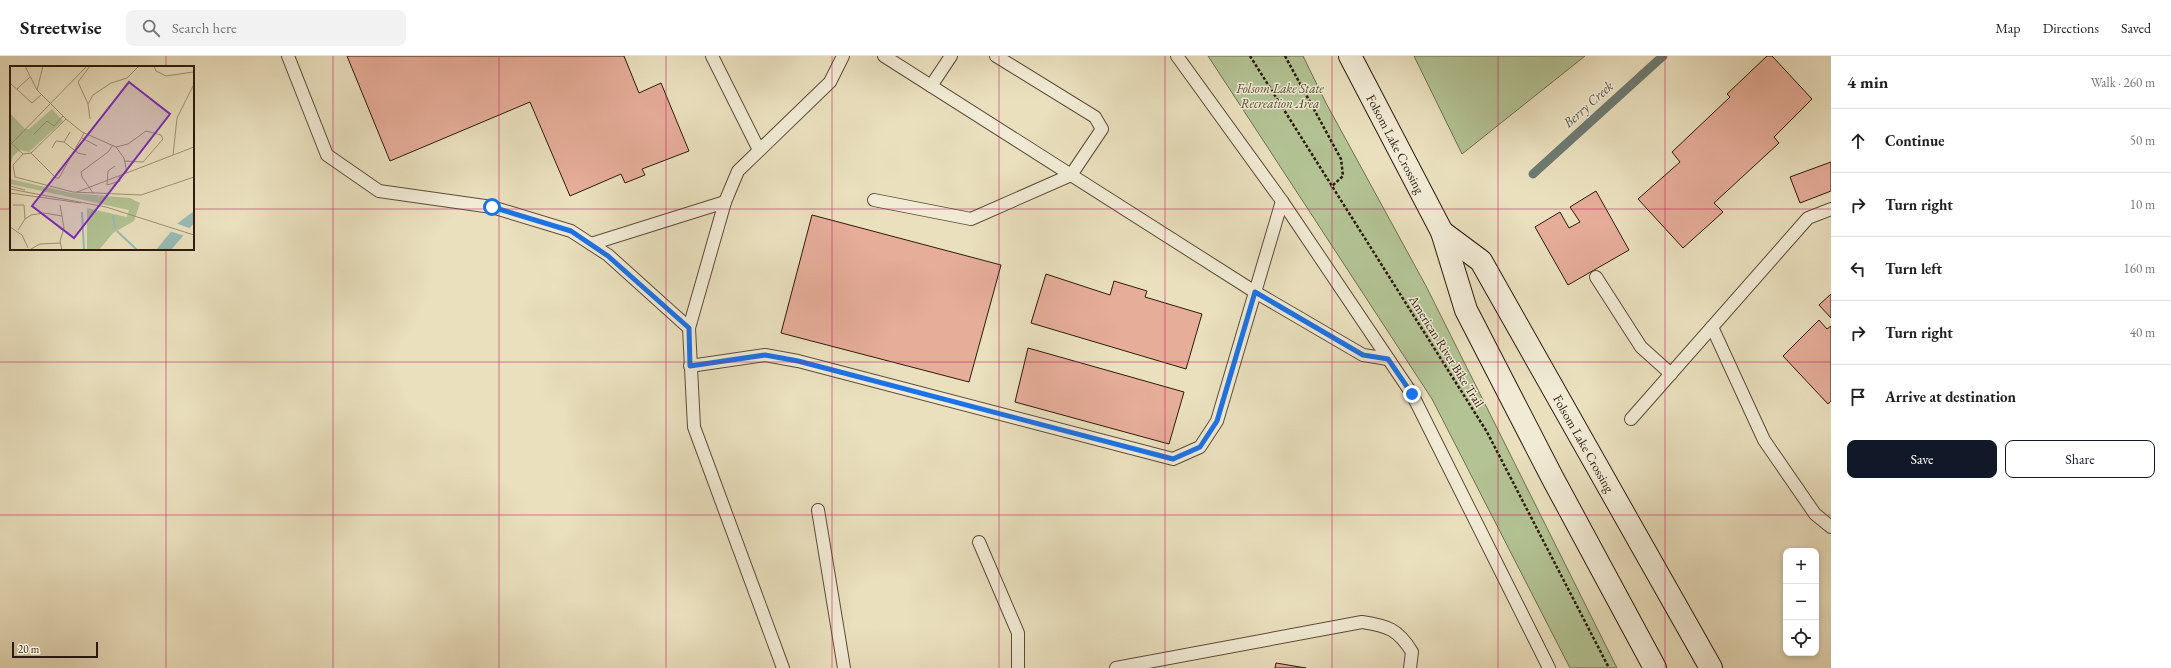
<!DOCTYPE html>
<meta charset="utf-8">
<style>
:root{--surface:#fff;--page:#f2f2f2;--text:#202124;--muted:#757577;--line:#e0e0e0;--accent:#111827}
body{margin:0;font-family:"EB Garamond",serif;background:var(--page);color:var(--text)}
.controls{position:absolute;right:12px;bottom:12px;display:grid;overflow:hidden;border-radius:8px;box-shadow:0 2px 6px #0003}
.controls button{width:36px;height:36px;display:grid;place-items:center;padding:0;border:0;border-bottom:1px solid var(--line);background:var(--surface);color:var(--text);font:20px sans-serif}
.scale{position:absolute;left:12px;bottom:10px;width:86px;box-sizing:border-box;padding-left:4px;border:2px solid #2e1a0e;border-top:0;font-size:11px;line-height:14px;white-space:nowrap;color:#2e1a0e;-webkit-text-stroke:3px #f1ebd5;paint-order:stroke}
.stop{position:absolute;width:12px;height:12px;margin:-9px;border:3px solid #1a73e8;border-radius:50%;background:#fff}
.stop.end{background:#1a73e8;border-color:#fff;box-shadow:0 1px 4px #0008}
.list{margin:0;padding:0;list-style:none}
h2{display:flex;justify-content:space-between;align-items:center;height:52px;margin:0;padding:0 16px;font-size:17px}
h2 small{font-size:13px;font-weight:400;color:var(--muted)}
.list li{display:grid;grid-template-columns:26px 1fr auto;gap:12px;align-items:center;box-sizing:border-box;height:64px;padding:0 16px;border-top:1px solid var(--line)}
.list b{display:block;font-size:15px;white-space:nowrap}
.list em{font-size:13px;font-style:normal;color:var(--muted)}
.actions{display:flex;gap:8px;padding:12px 16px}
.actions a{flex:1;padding:9px 0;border:1px solid var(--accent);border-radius:8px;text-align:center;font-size:14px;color:var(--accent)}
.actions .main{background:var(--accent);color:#fff}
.icon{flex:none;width:22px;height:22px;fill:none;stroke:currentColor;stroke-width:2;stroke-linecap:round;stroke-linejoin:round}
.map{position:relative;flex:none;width:1831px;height:612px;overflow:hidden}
header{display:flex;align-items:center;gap:24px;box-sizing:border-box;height:56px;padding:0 20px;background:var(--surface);border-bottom:1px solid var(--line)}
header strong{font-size:19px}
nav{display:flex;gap:22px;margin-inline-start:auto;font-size:14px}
.search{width:280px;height:36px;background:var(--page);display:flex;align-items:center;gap:10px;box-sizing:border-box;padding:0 14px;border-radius:8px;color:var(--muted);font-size:15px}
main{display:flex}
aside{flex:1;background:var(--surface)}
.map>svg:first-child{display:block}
</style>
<header>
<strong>Streetwise</strong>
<div class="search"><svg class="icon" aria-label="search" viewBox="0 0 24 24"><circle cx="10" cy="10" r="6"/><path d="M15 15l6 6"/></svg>Search here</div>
<nav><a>Map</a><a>Directions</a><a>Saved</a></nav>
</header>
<main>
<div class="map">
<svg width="1831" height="612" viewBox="0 0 1831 612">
<rect width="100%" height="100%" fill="#eae0be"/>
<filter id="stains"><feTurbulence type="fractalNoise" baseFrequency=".005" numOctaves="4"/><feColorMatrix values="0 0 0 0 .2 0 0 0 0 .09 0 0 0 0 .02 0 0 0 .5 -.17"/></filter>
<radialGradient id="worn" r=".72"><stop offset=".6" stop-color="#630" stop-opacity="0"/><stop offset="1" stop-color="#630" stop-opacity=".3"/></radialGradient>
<g fill="#b3c394" stroke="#706e51">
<polygon points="1208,0 1303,0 1326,47 1426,230 1617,612 1570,612 1432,343"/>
<polygon points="1414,0 1585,0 1462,98"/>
</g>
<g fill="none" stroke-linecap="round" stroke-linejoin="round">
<polyline stroke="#6e7b73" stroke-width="9" points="1533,118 1663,0"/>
</g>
<g fill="#e6ad99" stroke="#2e1a0e">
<polygon points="347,0 624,0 639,37 661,27 689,95 642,113 645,119 625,127 621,118 570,140 530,46 390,105"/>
<polygon points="1767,0 1772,0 1812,43 1774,81 1779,87 1714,147 1723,156 1683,192 1638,143 1680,106 1672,96 1730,41 1727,38"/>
<polygon points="1831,106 1831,135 1800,147 1790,121"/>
<polygon points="1596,135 1629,194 1568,229 1535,171 1560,156 1569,172 1580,166 1570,151"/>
<polygon points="812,159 1001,209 969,326 781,277"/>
<polygon points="1046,218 1110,239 1114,225 1147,235 1145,241 1202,258 1186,313 1031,267"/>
<polygon points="1831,238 1831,262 1819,249"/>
<polygon points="1819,264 1827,273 1831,270 1831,345 1828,348 1783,300"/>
<polygon points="1028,292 1184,336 1169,388 1015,346"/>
<polygon points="1276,607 1306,612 1275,612"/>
</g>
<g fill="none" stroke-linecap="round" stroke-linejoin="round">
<g stroke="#5d4c3a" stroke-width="14">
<g id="lane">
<polyline points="288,0 327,99 379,135 492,151 571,175 608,199 689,272"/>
<polyline points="712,0 759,94"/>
<polyline points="884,0 1255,236 1363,299 1388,303"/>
<polyline points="1177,0 1282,145 1412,338 1549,612"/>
<polyline points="931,30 951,0"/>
<polyline points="874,144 971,163 1071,119 1102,73 1095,61 996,0"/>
<polyline points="591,188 725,146"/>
<polyline points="1596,221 1641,291 1671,318"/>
<polyline points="1712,271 1764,384 1815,458 1831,471"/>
<polyline points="690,310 765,299 798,305 1173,403 1200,391 1217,365 1282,145"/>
<polyline points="1631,363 1808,162 1831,153"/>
<polyline points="818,454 844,612"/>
<polyline points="979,486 1018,577 1018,612"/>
<polyline points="783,612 694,371 689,272 725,146 738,115 830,26 843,0"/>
<path d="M1116 612 1362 566C1388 570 1398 573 1412 596L1410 612"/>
</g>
</g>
<g stroke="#2e1a0e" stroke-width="24">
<g id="secondary">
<path id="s1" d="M1350 0 1442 176 1466 254 1552 421 1655 612"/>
<path id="s2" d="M1442 176 1481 205 1711 612"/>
</g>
</g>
<g stroke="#2e1a0e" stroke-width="2.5" stroke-dasharray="3 2" stroke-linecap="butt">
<polyline points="1250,0 1487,376 1609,612"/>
<polyline points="1285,0 1341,103 1343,120 1331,131"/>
</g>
<use href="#lane" stroke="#f1ebd5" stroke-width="12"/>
<use href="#secondary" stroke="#f1ebd5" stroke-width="22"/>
</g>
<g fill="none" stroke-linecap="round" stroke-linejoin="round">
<polyline stroke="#1a73e8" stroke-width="5" points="492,151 571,175 608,200 689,272 690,310 765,299 798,305 1173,403 1200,391 1217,365 1255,236 1363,299 1388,303 1412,338"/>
</g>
<path fill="none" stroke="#c2185b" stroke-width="1" stroke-opacity="0.55" d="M166 0V11M333 0V612M499 0V612M666 0V612M832 0V612M999 0V612M1165 0V612M1332 0V612M1498 0V612M1665 0V612M0 153H11M193 153H1831M166 193V612M0 306H1831M0 459H1831"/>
<g text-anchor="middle" stroke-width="3" stroke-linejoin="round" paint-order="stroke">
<g font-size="13" font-style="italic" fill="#564d36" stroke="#f1ebd5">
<text x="1280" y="37">Folsom Lake State<tspan x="1280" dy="15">Recreation Area</tspan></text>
</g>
<g font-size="13" fill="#2e1a0e" stroke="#f1ebd5">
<text dy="5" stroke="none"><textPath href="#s1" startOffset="99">Folsom Lake Crossing</textPath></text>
<text transform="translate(1447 295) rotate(58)" y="5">American River Bike Trail</text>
<text dy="5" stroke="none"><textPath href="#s2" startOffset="258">Folsom Lake Crossing</textPath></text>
</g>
<g font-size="14" font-style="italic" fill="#535349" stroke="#f1ebd5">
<text transform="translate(1588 48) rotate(-42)" y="5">Berry Creek</text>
</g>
</g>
<g transform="translate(10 10)">
<rect width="184" height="184" fill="#eae0be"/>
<path d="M42 43 53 55 19 86 10 84 3 90 0 100V47L15 63H19ZM0 113 62 127 120 132 130 137 124 155 103 167 89 184H77V142L117 151 119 144 0 118Z" fill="#b3c394"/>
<path d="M184 145V157L161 184H146L168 157Z" fill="#98bcb6"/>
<path d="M165 157 182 163 175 170 159 165Z" fill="#eae0be"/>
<path fill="none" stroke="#98bcb6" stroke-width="2" d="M72 146 74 184M103 150 105 162M107 165 127 184"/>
<path fill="none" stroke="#9f9178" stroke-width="1" d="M15 0 27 24 56 53 72 66 106 81 114 92 117 107M144 0 146 5 156 10 183 6M0 17 22 37 31 29M7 23 20 11M27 24 33 0M78 38 68 16 80 0M80 53 78 38 83 29 101 17 117 12 129 0M60 66 54 76 68 87 76 89M24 68 37 55 44 60 53 50M72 72 87 80M2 78 13 88 21 87 56 53M0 79 77 0M106 81 118 78 136 65 151 69 153 73 133 96 114 95M42 82 46 75 54 76M21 87 46 112H49L74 67M13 88 3 99 5 111 63 126 131 129 184 111M163 89 167 52 184 18M105 100 98 105 97 119 110 115 109 110M0 120 15 124M0 123 96 141 184 169M67 126 184 81M0 127 71 137M83 127 72 111 71 106 98 86 103 79M3 139H14L15 153M50 139 54 162 50 175 52 184M0 161 12 169 18 182M8 164 15 153 21 149 34 147 52 150M21 183 30 178 51 177"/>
<path fill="#7b2cbf" fill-opacity="0.15" stroke="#7b2cbf" stroke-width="2" d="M119 16 160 48 64 172 22 140Z"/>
<rect width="184" height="184" fill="none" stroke="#2e1a0e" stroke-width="2"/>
</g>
<rect width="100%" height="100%" filter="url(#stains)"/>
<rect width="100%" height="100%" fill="url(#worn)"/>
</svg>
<div class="controls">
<button>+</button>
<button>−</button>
<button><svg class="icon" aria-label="locate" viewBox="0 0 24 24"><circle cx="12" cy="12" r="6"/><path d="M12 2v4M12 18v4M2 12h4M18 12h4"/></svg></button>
</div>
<div class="scale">20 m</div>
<div class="stop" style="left:492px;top:151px"></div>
<div class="stop end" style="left:1412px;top:338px"></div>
</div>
<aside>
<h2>4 min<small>Walk · 260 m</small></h2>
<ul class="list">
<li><svg class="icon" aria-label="ahead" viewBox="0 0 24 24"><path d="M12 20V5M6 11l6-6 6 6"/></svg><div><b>Continue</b></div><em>50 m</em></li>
<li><svg class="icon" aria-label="right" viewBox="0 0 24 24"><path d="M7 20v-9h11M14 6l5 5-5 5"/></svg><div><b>Turn right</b></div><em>10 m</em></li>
<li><svg class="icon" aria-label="left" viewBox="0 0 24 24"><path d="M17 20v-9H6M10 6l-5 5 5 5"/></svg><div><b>Turn left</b></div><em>160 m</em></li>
<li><svg class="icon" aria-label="right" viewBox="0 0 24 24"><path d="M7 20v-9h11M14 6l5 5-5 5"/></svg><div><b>Turn right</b></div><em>40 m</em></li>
<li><svg class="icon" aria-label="arrive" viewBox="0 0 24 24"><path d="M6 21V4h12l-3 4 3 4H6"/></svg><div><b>Arrive at destination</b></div></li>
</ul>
<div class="actions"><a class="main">Save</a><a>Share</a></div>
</aside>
</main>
